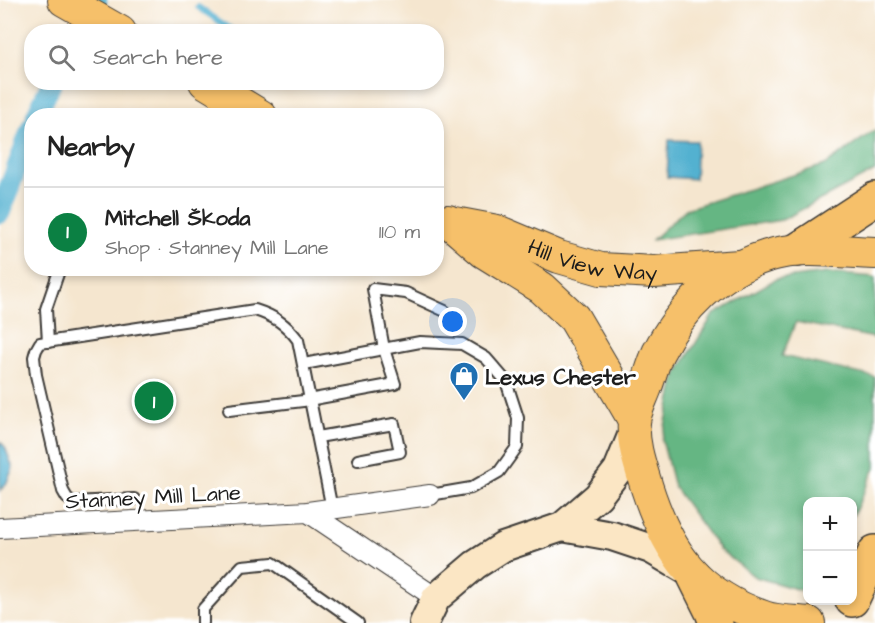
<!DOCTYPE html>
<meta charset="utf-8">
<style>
:root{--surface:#fff;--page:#f2f2f2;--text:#222;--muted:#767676;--line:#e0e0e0;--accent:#0b8043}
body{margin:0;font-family:"Architects Daughter",sans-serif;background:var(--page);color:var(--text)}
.controls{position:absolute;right:18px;bottom:18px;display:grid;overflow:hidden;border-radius:12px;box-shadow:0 3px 9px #0003}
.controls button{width:54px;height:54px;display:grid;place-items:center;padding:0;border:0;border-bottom:2px solid var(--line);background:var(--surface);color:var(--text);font:30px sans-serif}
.you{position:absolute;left:453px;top:322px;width:21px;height:21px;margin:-15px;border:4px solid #fff;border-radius:50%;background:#1a73e8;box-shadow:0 0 0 9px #1a73e833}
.badge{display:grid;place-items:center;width:39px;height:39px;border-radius:50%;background:var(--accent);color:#fff;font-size:20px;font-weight:700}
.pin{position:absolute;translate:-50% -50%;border:3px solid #fff;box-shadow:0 2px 6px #0006}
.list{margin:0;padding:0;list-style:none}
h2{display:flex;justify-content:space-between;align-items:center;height:78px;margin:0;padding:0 24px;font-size:26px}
h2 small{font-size:20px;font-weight:400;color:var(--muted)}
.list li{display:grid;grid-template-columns:39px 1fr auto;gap:18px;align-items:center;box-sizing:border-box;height:90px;padding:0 24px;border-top:2px solid var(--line)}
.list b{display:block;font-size:22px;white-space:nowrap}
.list p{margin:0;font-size:20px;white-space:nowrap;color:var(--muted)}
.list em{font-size:20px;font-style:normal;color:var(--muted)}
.icon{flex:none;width:33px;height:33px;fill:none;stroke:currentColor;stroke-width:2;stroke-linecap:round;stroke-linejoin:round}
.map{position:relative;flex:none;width:875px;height:623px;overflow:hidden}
.search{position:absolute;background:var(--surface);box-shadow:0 3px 9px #0003;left:24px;top:24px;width:420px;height:66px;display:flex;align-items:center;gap:15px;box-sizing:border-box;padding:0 21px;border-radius:24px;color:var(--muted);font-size:22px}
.panel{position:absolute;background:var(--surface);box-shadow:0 3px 9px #0003;left:24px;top:108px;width:420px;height:168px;border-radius:24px}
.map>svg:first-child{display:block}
</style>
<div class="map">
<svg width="875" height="623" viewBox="0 0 875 623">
<rect width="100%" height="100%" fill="#fff"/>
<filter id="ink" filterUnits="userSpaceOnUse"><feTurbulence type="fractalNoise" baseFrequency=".0167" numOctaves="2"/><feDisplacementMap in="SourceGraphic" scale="12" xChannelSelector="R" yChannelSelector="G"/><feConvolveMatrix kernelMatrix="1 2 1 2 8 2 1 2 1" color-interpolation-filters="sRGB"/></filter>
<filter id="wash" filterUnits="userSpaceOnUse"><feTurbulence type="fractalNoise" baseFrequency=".008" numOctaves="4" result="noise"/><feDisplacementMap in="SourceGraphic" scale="24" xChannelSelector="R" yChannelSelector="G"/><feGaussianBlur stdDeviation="1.35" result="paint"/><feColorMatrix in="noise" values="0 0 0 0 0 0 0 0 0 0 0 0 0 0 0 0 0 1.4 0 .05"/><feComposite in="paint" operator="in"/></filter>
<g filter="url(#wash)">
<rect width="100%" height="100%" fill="#f5e6cf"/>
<g fill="#65b683" stroke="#406950" stroke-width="1.5">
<polygon points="875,130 875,171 782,220 652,240 686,209 825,165"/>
<polygon points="827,273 875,277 875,338 796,322 782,356 875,377 875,468 853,516 852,502 808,502 807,592 755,577 720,550 674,487 662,440 676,375 713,315 776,279"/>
</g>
<g fill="#52b1d0" stroke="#376676" stroke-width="1.5">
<polygon points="669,140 697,141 695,179 667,177"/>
<polygon points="0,441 5,447 13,468 6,484 0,491"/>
</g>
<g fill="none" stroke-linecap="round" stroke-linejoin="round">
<polyline stroke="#52b1d0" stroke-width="6" points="198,7 235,32"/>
<g stroke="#52b1d0" stroke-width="21">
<polyline points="78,32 97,0"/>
<polyline points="36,116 52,82"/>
<polyline points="0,213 32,126"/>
</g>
</g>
</g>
<g filter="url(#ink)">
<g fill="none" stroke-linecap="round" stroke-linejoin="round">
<g stroke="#3d3a37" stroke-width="14">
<g id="lane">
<polyline points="48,342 46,309 60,268"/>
<polyline points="304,364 420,342 462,344 486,358 506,381 518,418 517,447 499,472 471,488 430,495"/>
<polyline points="229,410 303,401 395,384 384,349 373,289 406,293 445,311"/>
<polyline points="318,437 394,424 400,452 358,460"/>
<path d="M134 499 73 502 67 498 63 491 36 375 34 357 36 350 40 343 255 310C274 316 286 324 298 340L332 509"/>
<polyline points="203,623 203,609 242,566 273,563 358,623"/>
</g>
</g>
<g stroke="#3d3a37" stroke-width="22">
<g id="street">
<polyline points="308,512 436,598"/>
<polyline points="0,528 308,512 430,495"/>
</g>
</g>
<g stroke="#3d3a37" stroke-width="32">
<g id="secondary">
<polyline points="562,527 612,536 651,549 690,572"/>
<polyline points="424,623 436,598 475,565 503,547 562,527 598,496 618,470 634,431"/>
</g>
</g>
<g stroke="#3d3a37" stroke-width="34">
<g id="primary">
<polyline points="64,0 120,32"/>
<polyline points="205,82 261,116"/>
<polyline points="448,221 484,252 542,288 574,318 634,420"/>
<path id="s1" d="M449 222 497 231 559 257 601 269 654 272 740 266"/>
<path d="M809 623C795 621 777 622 764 617 697 594 668 553 647 488 641 468 632 444 634 422 635 411 642 398 646 387 650 376 653 364 658 353 681 308 718 271 767 256 801 245 839 252 875 253"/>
</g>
</g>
<g stroke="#3d3a37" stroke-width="36">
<g id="highway">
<polyline points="797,250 875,199"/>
<polyline points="694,576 712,612 716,623"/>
<polyline points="852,600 875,552"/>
</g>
</g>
<use href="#lane" stroke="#fff" stroke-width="10"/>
<use href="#street" stroke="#fff" stroke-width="20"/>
<use href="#secondary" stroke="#fbe6c4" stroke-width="28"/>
<use href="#primary" stroke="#f6c06b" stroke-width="32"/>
<use href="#highway" stroke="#f6c06b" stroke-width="33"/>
</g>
</g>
<defs>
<g id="shop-pin" transform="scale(1.5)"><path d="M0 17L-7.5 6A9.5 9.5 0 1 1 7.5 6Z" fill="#1f6fb2" stroke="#fff"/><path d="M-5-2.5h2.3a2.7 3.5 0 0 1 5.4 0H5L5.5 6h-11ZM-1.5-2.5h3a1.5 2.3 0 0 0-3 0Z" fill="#fff"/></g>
</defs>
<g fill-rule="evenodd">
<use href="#shop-pin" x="464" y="376"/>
</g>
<g text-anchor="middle" stroke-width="6" stroke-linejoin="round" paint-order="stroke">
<g font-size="22" fill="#1c1c1c" stroke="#fff">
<text dy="8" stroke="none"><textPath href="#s1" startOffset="150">Hill View Way</textPath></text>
<text transform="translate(153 496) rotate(-3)" y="8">Stanney Mill Lane</text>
</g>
<g font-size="22" font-weight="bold" fill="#1c1c1c" stroke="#fff" text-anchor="start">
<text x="485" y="384">Lexus Chester</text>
</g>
</g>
</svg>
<div class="controls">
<button>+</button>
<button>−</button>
</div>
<div class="you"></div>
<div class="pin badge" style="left:154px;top:401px">1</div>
<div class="search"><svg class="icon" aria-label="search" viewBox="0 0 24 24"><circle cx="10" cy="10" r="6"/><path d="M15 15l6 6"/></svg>Search here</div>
<section class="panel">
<h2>Nearby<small></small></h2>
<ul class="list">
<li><span class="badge">1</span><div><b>Mitchell Škoda</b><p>Shop · Stanney Mill Lane</p></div><em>110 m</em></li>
</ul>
</section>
</div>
